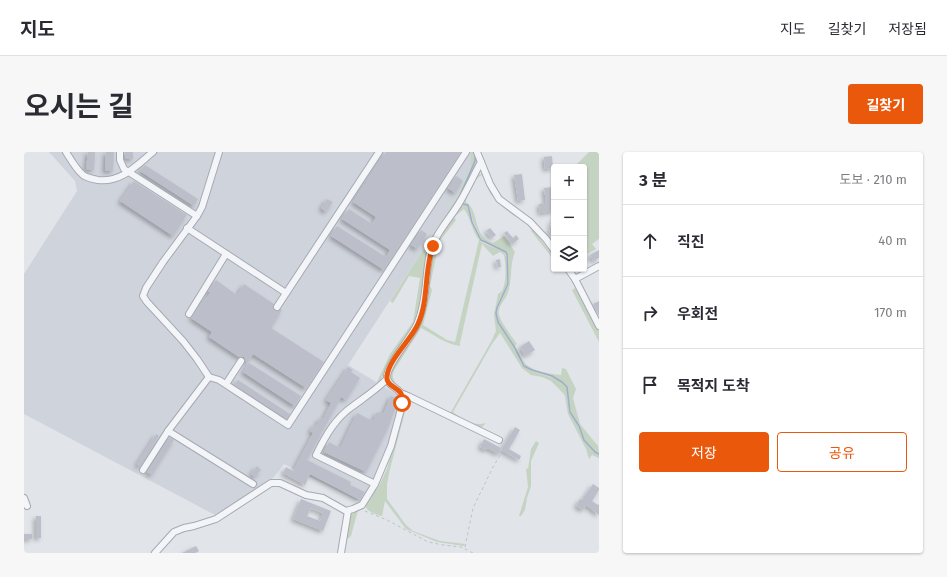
<!DOCTYPE html>
<html lang="ko">
<meta charset="utf-8">
<style>
:root{--surface:#fff;--page:#f7f7f7;--text:#2b2b33;--muted:#7c7c81;--line:#e1e1e2;--accent:#ea580c}
body{margin:0;font-family:"Fira Sans","Noto Sans KR",sans-serif;background:var(--page);color:var(--text)}
.controls{position:absolute;right:12px;top:12px;display:grid;overflow:hidden;border-radius:4px;box-shadow:0 1px 3px #0004}
.controls button{width:36px;height:36px;display:grid;place-items:center;padding:0;border:0;border-bottom:1px solid var(--line);background:var(--surface);color:var(--text);font:20px sans-serif}
.stop{position:absolute;width:12px;height:12px;margin:-9px;border:3px solid #ea580c;border-radius:50%;background:#fff}
.stop.end{background:#ea580c;border-color:#fff;box-shadow:0 1px 4px #0008}
.list{margin:0;padding:0;list-style:none}
h2{display:flex;justify-content:space-between;align-items:center;height:52px;margin:0;padding:0 16px;font-size:17px}
h2 small{font-size:13px;font-weight:400;color:var(--muted)}
.list li{display:grid;grid-template-columns:26px 1fr auto;gap:12px;align-items:center;box-sizing:border-box;height:72px;padding:0 16px;border-top:1px solid var(--line)}
.list b{display:block;font-size:15px;white-space:nowrap}
.list em{font-size:13px;font-style:normal;color:var(--muted)}
.actions{display:flex;gap:8px;padding:12px 16px}
.actions a{flex:1;padding:9px 0;border:1px solid var(--accent);border-radius:4px;text-align:center;font-size:14px;color:var(--accent)}
.actions .main{background:var(--accent);color:#fff}
.icon{flex:none;width:22px;height:22px;fill:none;stroke:currentColor;stroke-width:2;stroke-linecap:round;stroke-linejoin:round}
.map{position:relative;flex:none;width:575px;height:401px;overflow:hidden;border-radius:4px}
header{display:flex;align-items:center;gap:24px;box-sizing:border-box;height:56px;padding:0 20px;background:var(--surface);border-bottom:1px solid var(--line)}
header strong{font-size:19px}
nav{display:flex;gap:22px;margin-inline-start:auto;font-size:14px}
.intro{display:flex;align-items:center;justify-content:space-between;box-sizing:border-box;height:96px;padding:0 24px}
h1{margin:0;font-size:28px}
.button{padding:10px 18px;border-radius:4px;background:var(--accent);color:#fff;font-size:14px;font-weight:700}
main{display:flex;gap:24px;padding:0 24px}
aside{flex:1;background:var(--surface);border-radius:4px;box-shadow:0 1px 3px #0004}
.map>svg:first-child{display:block}
</style>
<header>
<strong>지도</strong>
<nav><a>지도</a><a>길찾기</a><a>저장됨</a></nav>
</header>
<div class="intro"><h1>오시는 길</h1><a class="button">길찾기</a></div>
<main>
<div class="map">
<svg width="575" height="401" viewBox="0 0 575 401">
<defs>
<filter id="shadow"><feDropShadow dx="-2.5" dy="2.5" stdDeviation="2" flood-color="#0004"/></filter>
</defs>
<rect width="100%" height="100%" fill="#e1e4e9"/>
<polygon fill="#cfd3db" points="25,0 447,0 447,15 433,45 324,213 377,245 362,306 338,351 260,312 250,325 193,364 0,262 0,122 53,39 51,29"/>
<g fill="#c5d3c3" fill-rule="evenodd">
<polygon points="447,0 451,0 453,8 451,17 436,48 407,91 393,170 365,212 355,231 353,230 366,202 389,170 396,126 385,124 369,151 366,149 433,45 447,15"/>
<polygon points="565,0 575,0 575,87 568,92 572,97 561,103 560,100 560,15 550,15"/>
<path d="M456 22H459L468 42 473 49 492 64V65C482 58 473 51 466 41 463 35 461 29 458 23 450 26 443 41 442 50 456 59 448 85 469 91L480 84 491 100C485 114 489 129 483 143 480 149 473 156 475 163 477 170 488 185 493 192L491 194C494 200 497 206 501 211 507 219 527 222 537 223L538 216 542 217 552 237 549 246 556 272 574 294 575 301 571 300 560 287 555 274 547 260 543 235 538 230 531 226 509 218 501 214 491 195 474 170 473 161 474 156 485 132 483 102 482 100 458 88 449 69 445 53 439 51 452 25Z"/>
<path d="M439 52 444 53 448 70 457 89 459 91 481 100 482 102 484 132 473 156 472 161 474 170 490 196 500 214 508 219 530 226 538 230 543 236 546 260 554 274 560 288 571 300 575 302V306L568 303 565 307 562 297 544 262 541 244 539 241 527 229 518 225 507 223 498 216 476 181 468 192 429 260C438 267 450 275 462 271L456 277 379 240 366 227 367 219 371 212 388 185 410 97 414 89ZM440 57C447 67 448 79 455 88L431 190 423 188 399 173 408 138 406 134 415 90 432 68 430 65ZM458 92 469 104 476 100 480 103C482 115 483 128 478 139L474 142 470 163 472 179 468 188 427 260H424C412 254 372 239 369 226 368 222 370 219 371 217L397 176C411 183 421 192 436 194V191Z"/>
<polygon points="508,77 530,104 530,108 507,79"/>
<polygon points="551,136 575,179 575,190 548,138"/>
<path d="M382 245 384 248 366 317 363 332V347L382 373 389 379 416 389 441 392 440 394 413 390 382 377 361 349 358 364C351 362 342 360 341 352L348 338 354 336 363 317Z"/>
<polygon points="512,289 515,291 507,309 507,334 503,346 501,358 497,364 495,364 504,335 502,316 504,317 507,297"/>
<polygon points="334,358 327,384 320,390 327,360"/>
</g>
<g fill="none" stroke-linecap="round" stroke-linejoin="round">
<g stroke="#9eaec8" stroke-width="1.5">
<polyline points="435,46 451,9 451,2"/>
<polyline points="439,52 444,53 448,70 457,88 482,100 483,102 484,132 473,156 472,161 474,170 491,196 500,214 508,218 528,224 538,230 543,235 546,260 555,274 560,288 571,300 575,302"/>
</g>
</g>
<g fill="#bcbfc9" fill-rule="evenodd" filter="url(#shadow)">
<polygon points="64,0 71,0 70,18 62,17"/>
<polygon points="82,0 90,0 89,19 81,19"/>
<polygon points="101,0 109,0 109,7 101,6"/>
<polygon points="362,0 437,0 360,118 307,84 313,74 362,105 366,98 318,67 325,57 348,72 352,65 329,50"/>
<polygon points="528,4 529,16 521,17 520,5"/>
<polygon points="121,13 174,47 170,54 116,19"/>
<polygon points="498,22 501,48 494,49 490,23"/>
<polygon points="432,24 439,29 431,41 424,36"/>
<polygon points="110,29 163,63 149,84 96,49"/>
<polygon points="530,35 530,59 516,61 515,52 522,51 520,36"/>
<polygon points="303,47 309,50 302,60 297,56"/>
<polygon points="528,67 530,68 530,85 525,83"/>
<polygon points="466,76 472,83 468,86 462,79"/>
<polygon points="397,78 403,82 393,97 387,93"/>
<polygon points="483,79 489,86 492,83 495,87 488,92 480,81"/>
<polygon points="575,98 575,106 569,109 566,103"/>
<polygon points="476,107 477,115 473,115 472,108"/>
<polygon points="192,128 213,143 220,132 250,152 249,155 250,158 253,159 257,157 258,158 247,176 300,210 282,236 229,202 223,211 220,205 215,205 185,185 188,180 167,166 186,141 184,139"/>
<polygon points="575,149 575,164 569,152"/>
<polygon points="505,189 511,198 501,204 496,195"/>
<polygon points="225,211 277,244 271,254 219,220"/>
<polygon points="324,215 329,218 327,220 336,226 322,248 317,245 283,308 327,330 326,333 341,340 336,348 286,322 281,333 259,321 262,315 269,319 289,281 286,279 290,273 292,274 296,266 299,267 307,251 302,248"/>
<polygon points="214,228 266,262 263,267 210,233"/>
<polygon points="367,244 375,247 364,276 342,320 300,300 305,290 316,296 333,261 349,269 353,260 359,262"/>
<polygon points="491,275 496,278 485,297 497,304 495,308 477,298"/>
<polygon points="132,282 135,284 116,315 113,312"/>
<polygon points="145,285 150,288 128,323 123,320"/>
<polygon points="460,287 477,296 475,302 463,296 461,298 456,295"/>
<polygon points="233,314 237,318 231,325 227,322"/>
<polygon points="569,332 575,336 575,338 568,349 574,353 575,352 575,363 562,353 559,358 552,354 556,347 558,348"/>
<path d="M277 347 307 359 299 379 269 367ZM287 356 299 361 296 369 283 364Z"/>
<rect x="12" y="364" width="5" height="22"/>
<rect x="0" y="382" width="8" height="5"/>
<polygon points="172,394 175,399 171,401 158,401"/>
</g>
<g fill="none" stroke-linecap="round" stroke-linejoin="round">
<g stroke="#a6aab3" stroke-width="8">
<g id="minor">
<path d="M42 0C47 8 52 17 59 23 63 26 69 27 74 28 97 31 113 13 129 0"/>
<polyline points="96,0 96,8 100,17 173,64"/>
<polyline points="195,0 178,55 173,64 139,110 122,136 119,144 123,150 159,189 173,207 185,225 195,228 264,273 442,0"/>
<polyline points="453,0 466,32 475,47 506,70 522,87 530,98"/>
<polyline points="163,76 262,141"/>
<polyline points="544,117 551,127 575,174"/>
<polyline points="551,127 575,114"/>
<polyline points="253,155 355,0"/>
<polyline points="165,162 202,102"/>
<polyline points="202,232 217,209"/>
<polyline points="379,242 384,244 475,288"/>
<polyline points="144,279 229,332"/>
<polyline points="119,318 144,279 185,225"/>
<path d="M351 332 292 303C301 285 311 266 329 254 341 245 352 238 363 227"/>
<polyline points="0,346 3,354"/>
<path d="M131 401 150 380 160 376 170 374 192 367 247 331H256L282 343 299 346 322 359 329 357 338 353 351 332 367 294 380 246C377 236 363 235 363 225 363 211 389 185 394 170 403 148 401 124 406 101 411 81 427 66 437 48 444 36 450 23 457 10"/>
<polyline points="317,401 324,359"/>
</g>
</g>
<g stroke="#bfc2c8" stroke-width="1" stroke-dasharray="3 3" stroke-linecap="butt">
<polyline points="341,359 363,368 404,390 419,393 437,395 449,401"/>
<polyline points="441,395 449,356 469,315 478,300"/>
</g>
<use href="#minor" stroke="#f4f5f8" stroke-width="6"/>
</g>
<g fill="none" stroke-linecap="round" stroke-linejoin="round">
<path stroke="#ea580c" stroke-width="5" d="M378 251C382 234 361 237 363 224 365 207 387 188 394 172 405 148 400 118 409 94"/>
</g>
</svg>
<div class="controls">
<button>+</button>
<button>−</button>
<button><svg class="icon" aria-label="layers" viewBox="0 0 24 24"><path d="M12 4l9 5-9 5-9-5zM3 14l9 5 9-5"/></svg></button>
</div>
<div class="stop" style="left:378px;top:251px"></div>
<div class="stop end" style="left:409px;top:94px"></div>
</div>
<aside>
<h2>3 분<small>도보 · 210 m</small></h2>
<ul class="list">
<li><svg class="icon" aria-label="ahead" viewBox="0 0 24 24"><path d="M12 20V5M6 11l6-6 6 6"/></svg><div><b>직진</b></div><em>40 m</em></li>
<li><svg class="icon" aria-label="right" viewBox="0 0 24 24"><path d="M7 20v-9h11M14 6l5 5-5 5"/></svg><div><b>우회전</b></div><em>170 m</em></li>
<li><svg class="icon" aria-label="arrive" viewBox="0 0 24 24"><path d="M6 21V4h12l-3 4 3 4H6"/></svg><div><b>목적지 도착</b></div></li>
</ul>
<div class="actions"><a class="main">저장</a><a>공유</a></div>
</aside>
</main>
